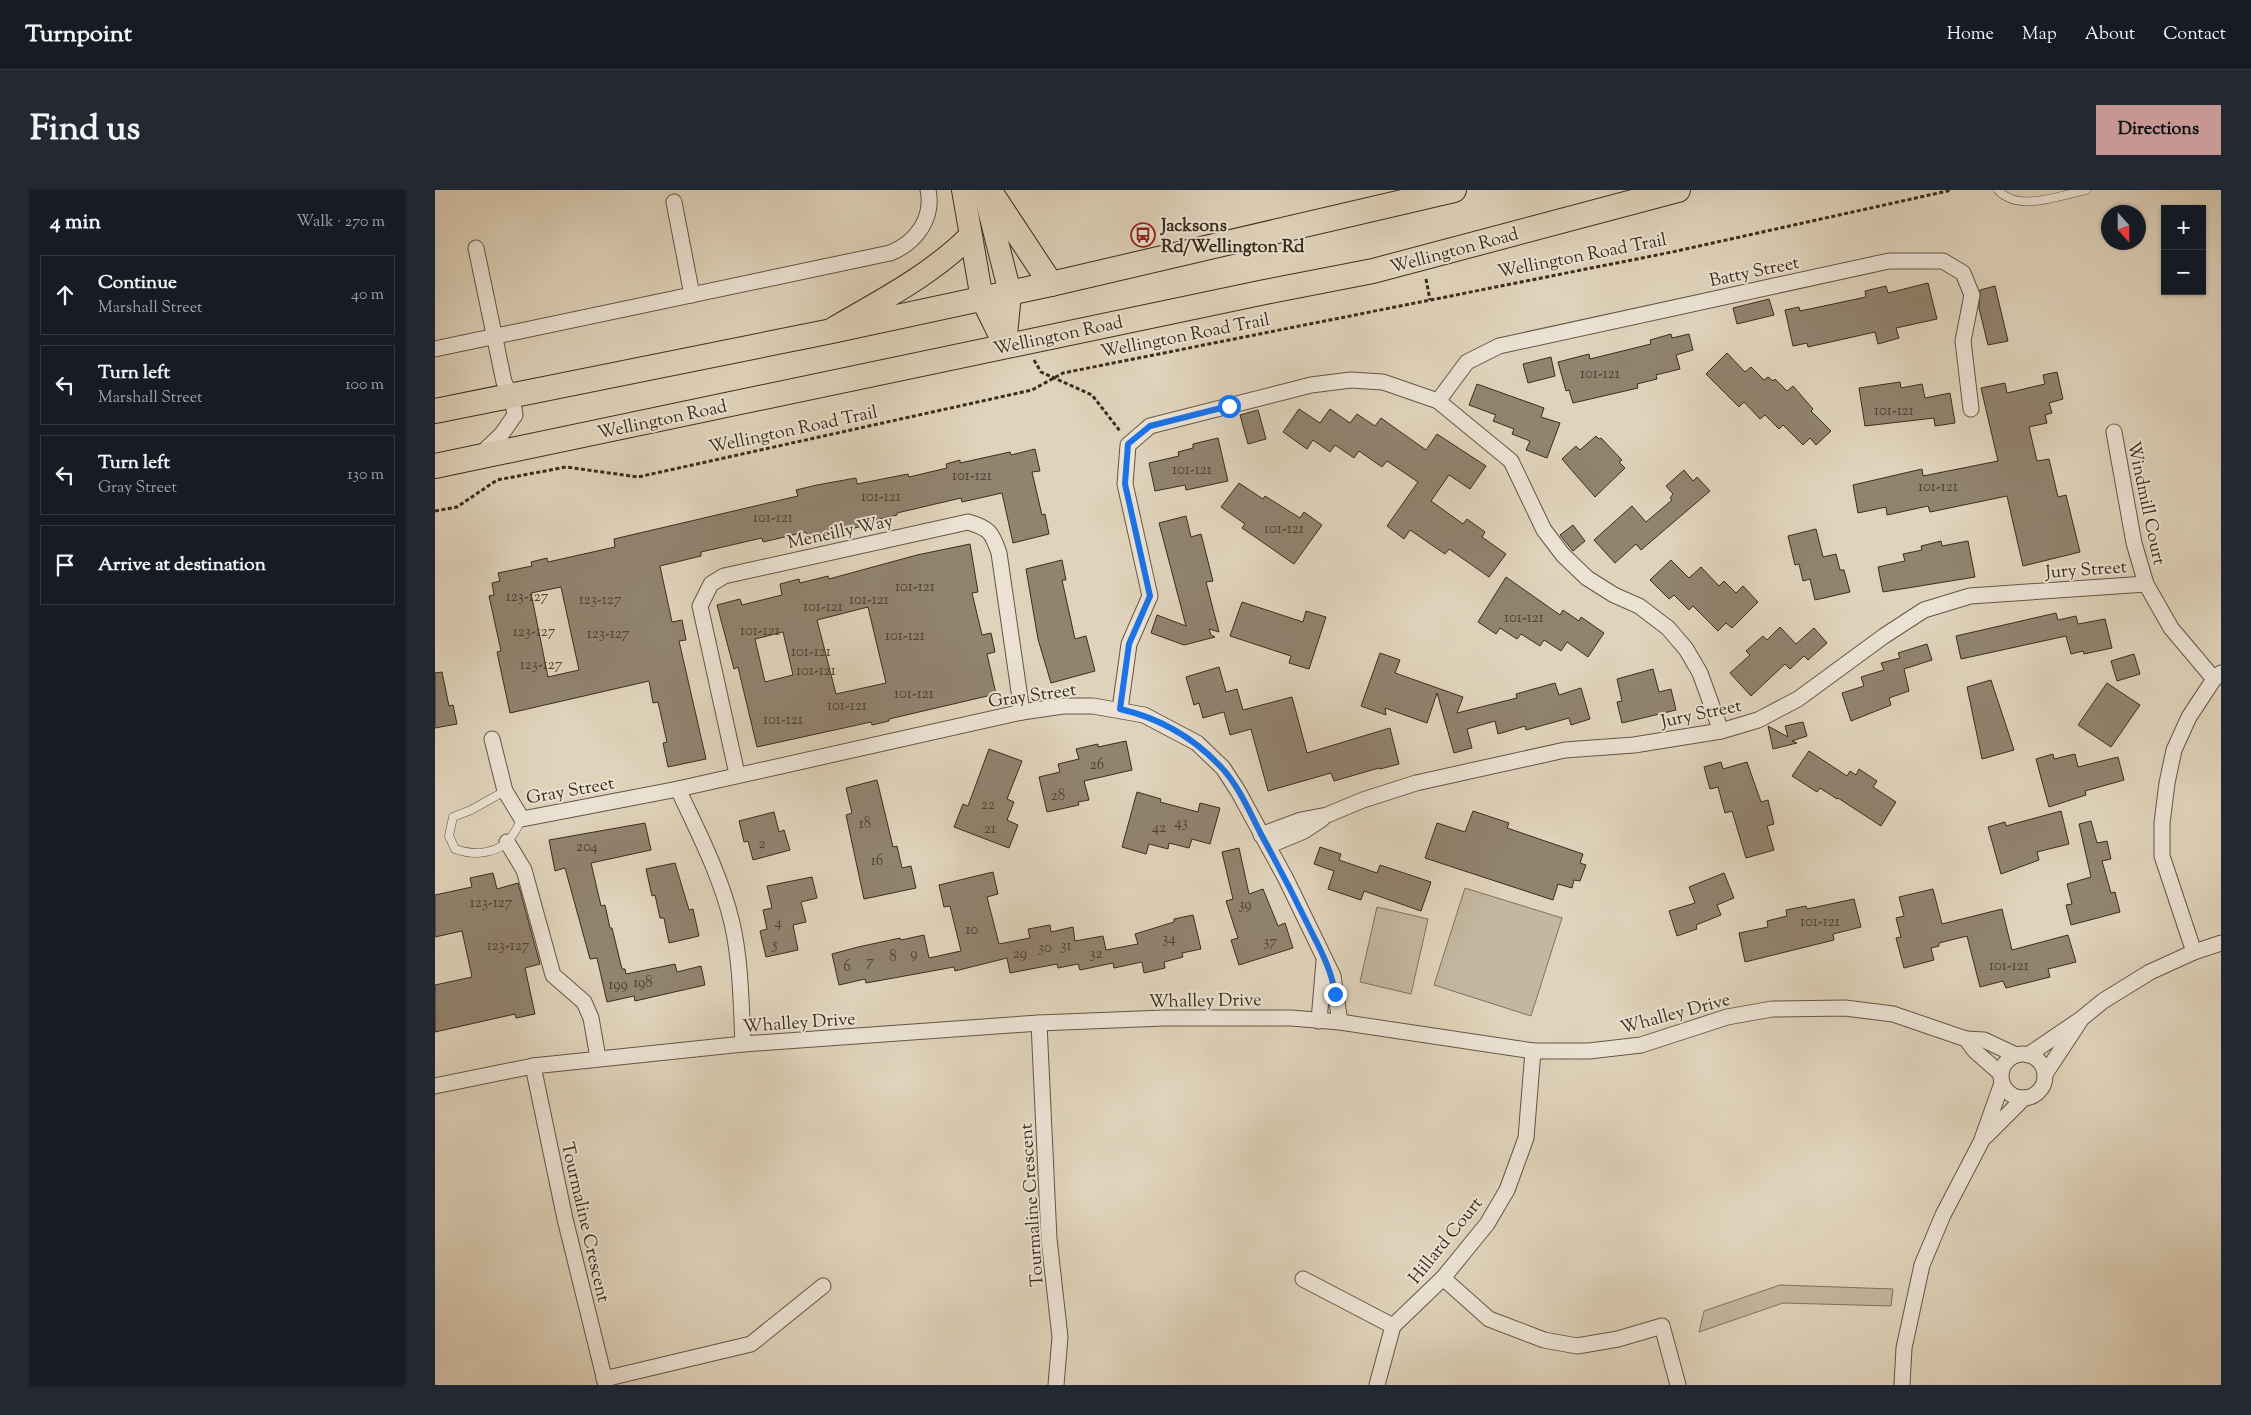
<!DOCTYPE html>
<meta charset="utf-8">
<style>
:root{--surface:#171b24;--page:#242831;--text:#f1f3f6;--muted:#9ea1a6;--line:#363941;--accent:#c59692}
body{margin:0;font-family:"Sorts Mill Goudy",serif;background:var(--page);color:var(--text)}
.controls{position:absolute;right:15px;top:15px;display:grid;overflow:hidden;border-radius:0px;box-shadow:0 1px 4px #0004}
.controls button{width:45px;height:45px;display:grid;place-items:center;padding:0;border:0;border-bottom:1px solid var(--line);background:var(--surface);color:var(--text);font:25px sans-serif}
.compass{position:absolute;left:1666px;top:15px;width:45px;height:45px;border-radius:50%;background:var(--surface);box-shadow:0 1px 4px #0004;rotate:159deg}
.stop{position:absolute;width:15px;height:15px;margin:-11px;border:4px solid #1a73e8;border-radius:50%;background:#fff}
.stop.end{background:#1a73e8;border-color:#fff;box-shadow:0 1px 5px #0008}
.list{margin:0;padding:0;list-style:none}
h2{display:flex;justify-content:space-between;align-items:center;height:65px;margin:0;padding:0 20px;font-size:21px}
h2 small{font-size:16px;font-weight:400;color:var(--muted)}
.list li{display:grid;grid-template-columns:32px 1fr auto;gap:15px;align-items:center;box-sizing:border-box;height:80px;margin:0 10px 10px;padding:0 10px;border:1px solid var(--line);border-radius:0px}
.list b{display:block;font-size:19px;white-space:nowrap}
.list p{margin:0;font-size:16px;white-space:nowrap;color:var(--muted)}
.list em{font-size:16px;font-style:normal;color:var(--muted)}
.icon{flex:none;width:28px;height:28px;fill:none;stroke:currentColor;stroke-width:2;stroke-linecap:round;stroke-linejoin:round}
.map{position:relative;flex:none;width:1786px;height:1195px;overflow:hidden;border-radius:0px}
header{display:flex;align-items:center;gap:30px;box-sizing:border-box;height:70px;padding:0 25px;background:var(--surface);border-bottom:1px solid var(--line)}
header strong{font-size:24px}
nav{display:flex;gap:28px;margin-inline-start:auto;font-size:18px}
.intro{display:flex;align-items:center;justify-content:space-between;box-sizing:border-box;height:120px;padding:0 30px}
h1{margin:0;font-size:35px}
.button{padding:12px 22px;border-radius:0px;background:var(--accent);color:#111;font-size:18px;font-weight:700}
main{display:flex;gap:30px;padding:0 30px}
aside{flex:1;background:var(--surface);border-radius:0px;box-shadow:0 1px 4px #0004}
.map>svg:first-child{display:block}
</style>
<header>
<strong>Turnpoint</strong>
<nav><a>Home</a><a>Map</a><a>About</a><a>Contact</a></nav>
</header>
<div class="intro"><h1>Find us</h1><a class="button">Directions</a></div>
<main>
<aside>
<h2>4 min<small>Walk · 270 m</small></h2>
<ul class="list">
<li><svg class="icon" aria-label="ahead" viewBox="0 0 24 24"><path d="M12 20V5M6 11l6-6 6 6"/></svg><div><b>Continue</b><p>Marshall Street</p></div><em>40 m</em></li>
<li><svg class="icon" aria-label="left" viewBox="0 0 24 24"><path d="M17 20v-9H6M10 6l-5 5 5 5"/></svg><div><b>Turn left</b><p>Marshall Street</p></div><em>100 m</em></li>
<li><svg class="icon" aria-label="left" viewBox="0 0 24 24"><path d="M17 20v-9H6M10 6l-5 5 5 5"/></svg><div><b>Turn left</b><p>Gray Street</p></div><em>130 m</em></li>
<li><svg class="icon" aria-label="arrive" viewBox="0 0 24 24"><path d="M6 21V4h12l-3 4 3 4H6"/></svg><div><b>Arrive at destination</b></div></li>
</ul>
</aside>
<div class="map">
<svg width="1786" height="1195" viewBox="0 0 1786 1195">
<rect width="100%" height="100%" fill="#e0d3bb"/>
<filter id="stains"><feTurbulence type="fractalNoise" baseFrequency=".004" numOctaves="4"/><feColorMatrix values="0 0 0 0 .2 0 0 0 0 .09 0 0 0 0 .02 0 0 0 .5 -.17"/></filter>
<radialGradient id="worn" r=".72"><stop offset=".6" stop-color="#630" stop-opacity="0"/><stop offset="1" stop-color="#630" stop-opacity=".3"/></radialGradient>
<g fill="#c4b7a0" stroke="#80725e">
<polygon points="1030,698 1127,728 1096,826 999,795"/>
<polygon points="942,717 993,729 976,804 925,792"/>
<polygon points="1345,1095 1458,1099 1456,1116 1348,1113 1264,1142 1269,1121"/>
</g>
<g fill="#91836f" stroke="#3b2d1c" fill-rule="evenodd">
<polygon points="1493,93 1502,129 1461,138 1464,148 1443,154 1440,142 1373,157 1372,153 1358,156 1350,120 1364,117 1365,121 1431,107 1430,101 1451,96 1453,103"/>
<polygon points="1560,96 1573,151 1553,155 1544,118 1545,100"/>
<polygon points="1334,109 1339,125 1302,134 1298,118"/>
<polygon points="1236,144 1237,148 1254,144 1258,160 1241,165 1245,179 1221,185 1222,189 1202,194 1203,198 1138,213 1134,200 1131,201 1123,172 1154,164 1155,169 1216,154 1215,150"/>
<polygon points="1292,163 1310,182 1316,177 1329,190 1333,187 1338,191 1340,189 1352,201 1358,196 1378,219 1376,221 1396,241 1381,255 1375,248 1368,255 1348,235 1344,239 1330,225 1325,229 1309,212 1304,217 1271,184"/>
<polygon points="1116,167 1120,186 1093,193 1088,174"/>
<polygon points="1622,182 1628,209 1614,213 1617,223 1610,225 1612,233 1594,237 1602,271 1614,269 1623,307 1631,305 1645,362 1588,376 1572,306 1495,322 1493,316 1452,325 1451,317 1423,323 1418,295 1487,279 1488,286 1563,271 1546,198 1570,193 1572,203 1610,194 1608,185"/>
<polygon points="1465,192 1466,198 1487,194 1490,208 1515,203 1520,233 1500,236 1499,228 1430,236 1424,198"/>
<polygon points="1042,194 1109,218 1106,227 1125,233 1112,268 1091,260 1095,251 1077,244 1079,239 1058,231 1061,225 1034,215"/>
<polygon points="864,219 885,233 895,219 915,233 922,224 940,236 946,228 991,260 1002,244 1051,276 1035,299 1014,285 996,311 1028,334 1032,329 1050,342 1047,347 1071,364 1054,387 1014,359 1010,364 975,340 969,349 952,336 983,292 952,271 947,277 924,261 919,268 900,255 895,262 878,250 872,259 848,242"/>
<polygon points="823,220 831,249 813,254 805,225"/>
<polygon points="1161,246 1164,249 1166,248 1187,270 1184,272 1190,278 1160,307 1127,269 1141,256 1145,260"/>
<polygon points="783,248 793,291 751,300 750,295 720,301 714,273 744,266 743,262 758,258 758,254"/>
<path d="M600 259 605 281 597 282 607 325 610 324 614 344 578 353 567 303 527 312 526 308 462 323V325L431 332 432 335 411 340V338L373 347 371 342 328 352 327 348 266 362V366L225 376 237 432 247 430 251 450 244 451 271 569 233 577 228 553 232 552 223 512 218 513 214 491 75 523 62 462 66 461 54 406 59 405 57 393 65 391 63 383 97 376 96 372 112 368 113 372 180 357 179 349 363 306 361 300 382 295 421 288 422 294 473 284 474 287 512 278 511 274 525 270V273L575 262 576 265ZM126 397 144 480 113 487 96 403Z"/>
<polygon points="1249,280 1258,291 1262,287 1275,301 1206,360 1201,354 1180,373 1159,350 1197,316 1211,332 1237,310 1235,308 1238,304 1231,296"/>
<polygon points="804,293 828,309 830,306 865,328 869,322 887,335 859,374 807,338 810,334 786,317"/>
<polygon points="751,326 756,347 766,344 778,391 771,392 784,442 774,439 776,445 780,447 749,455 716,443 722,425 751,436 724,333"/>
<polygon points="1138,335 1150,351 1138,361 1125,345"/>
<polygon points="1381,339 1388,367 1401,364 1405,380 1409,380 1415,402 1380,410 1375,389 1368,391 1364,374 1360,375 1353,346"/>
<polygon points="1506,351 1507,356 1533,351 1540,387 1448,402 1443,377 1470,371 1468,364 1487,360 1486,356"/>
<path d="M535 354 543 402 537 403 547 445 556 443 560 462 552 464 561 504 454 529V531L437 535 436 532 322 557 303 477 299 479 282 415 305 409 307 415 347 405 345 394 364 389 365 393 393 386 394 389 482 365ZM433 417 451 493 401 504 382 430ZM348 442 358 485 330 492 320 449Z"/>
<polygon points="627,370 631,390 627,390 640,449 651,446 660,481 616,493 603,449 591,379"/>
<polygon points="1236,370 1254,388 1266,377 1284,396 1289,391 1301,403 1308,396 1323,412 1297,438 1291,433 1283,441 1258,416 1254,420 1239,405 1234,409 1215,390"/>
<polygon points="1071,387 1125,425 1128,420 1144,431 1146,427 1169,443 1153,467 1132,452 1126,461 1109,450 1105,456 1086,444 1082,449 1065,438 1061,444 1043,432"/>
<polygon points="807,412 868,432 871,421 891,427 874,479 854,473 856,466 795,446"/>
<polygon points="1621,423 1623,430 1641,426 1643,434 1670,429 1677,458 1649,464 1648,461 1636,464 1631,446 1526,469 1521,446"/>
<polygon points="1345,437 1361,454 1379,438 1392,453 1373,470 1369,466 1355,479 1350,474 1316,506 1295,483 1315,465 1311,461 1328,446 1332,450"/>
<polygon points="1492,454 1497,470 1469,479 1474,501 1454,508 1456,515 1416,531 1407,503 1429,496 1426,487 1449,480 1446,473 1465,468 1463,463"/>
<polygon points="945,463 965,470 960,483 1028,507 1022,523 1082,508 1081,504 1120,493 1124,505 1146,498 1155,529 1136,535 1134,528 1091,540 1090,536 1063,544 1060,531 1032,539 1037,558 1019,563 1002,503 992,533 950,518 951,525 926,516"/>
<polygon points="1699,464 1705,484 1682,491 1676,471"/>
<polygon points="784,477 791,502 802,499 808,520 857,507 872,563 955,538 964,574 945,579 944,578 899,591 896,583 833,601 816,539 795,545 789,522 768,528 764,513 759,515 751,487"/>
<polygon points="1218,479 1224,502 1236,499 1241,520 1187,533 1182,512 1187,511 1182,489"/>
<polygon points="7,482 14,516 18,515 22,534 0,538 0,483"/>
<polygon points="1556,490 1579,560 1547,569 1532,497"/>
<polygon points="1672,493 1705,515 1676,557 1643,535"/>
<polygon points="1368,532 1372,546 1357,551 1362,553 1338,559 1333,536 1353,547 1350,536"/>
<polygon points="691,551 697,580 649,591 654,610 643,612 644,615 612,622 604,587 625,582 623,574 644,569 641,559 663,554 663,557"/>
<polygon points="554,559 587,571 572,609 579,612 572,630 583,635 574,658 519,637 528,614 533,616"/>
<polygon points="1374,561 1412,586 1415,581 1421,585 1424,579 1442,591 1438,597 1461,612 1446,636 1403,608 1402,609 1385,598 1382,602 1357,586"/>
<polygon points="1618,564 1619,569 1640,564 1643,577 1683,567 1689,590 1650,601 1651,605 1614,617 1601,569"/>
<polygon points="1286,572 1288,579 1312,572 1326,612 1333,610 1339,634 1332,636 1339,660 1311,668 1297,621 1290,623 1283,597 1275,599 1269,577"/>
<polygon points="442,590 458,657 462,656 467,678 476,676 481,698 429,709 411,625 417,623 411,598"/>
<polygon points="702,602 726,609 725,612 763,622 765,613 785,618 775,654 757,649 754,658 734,653 733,659 714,654 711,664 687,657"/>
<polygon points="1038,621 1074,633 1072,638 1148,664 1145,673 1151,675 1145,691 1139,690 1137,698 1123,694 1118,710 990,668 1002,633 1030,642"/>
<polygon points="1626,621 1634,654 1602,662 1604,670 1566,684 1553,637 1570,632 1571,636"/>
<polygon points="339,622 344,642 349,640 355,660 318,670 313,651 309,652 304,631"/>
<polygon points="1656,631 1662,653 1672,651 1676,669 1667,671 1676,703 1680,702 1685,722 1636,735 1631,715 1637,714 1632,694 1656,687 1644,634"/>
<polygon points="210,633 216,660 156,673 166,716 170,715 175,738 177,738 187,779 190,779 191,784 240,774 242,782 266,776 270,795 200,811 199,806 172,812 162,768 155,769 130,678 120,681 114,650"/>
<polygon points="885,657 906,664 904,670 942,683 945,675 996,692 986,721 929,701 926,710 893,699 899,681 879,674"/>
<polygon points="804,658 814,704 828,699 843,736 850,733 858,758 804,775 796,750 803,748 791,711 798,709 787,662"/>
<polygon points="240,673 254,720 258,719 264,746 234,753 229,728 225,728 220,705 217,706 211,679"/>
<polygon points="558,682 563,704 552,707 564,754 595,748 593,739 615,735 616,742 638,737 640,751 668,746 671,760 703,754 700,744 739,732 739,729 758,725 766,759 747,763 748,767 729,772 730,778 709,783 707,772 679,778 678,773 645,780 643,774 623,778 622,774 575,783 572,768 520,781 519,777 431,793 430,789 404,795 397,764 423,757 465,748 466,750 489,745 494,768 526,761 515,716 509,717 504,695"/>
<polygon points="58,683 62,699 83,693 105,774 90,778 100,824 81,828 80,824 0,842 0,795 37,787 27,741 0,747 0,705 37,697 35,688"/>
<polygon points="1289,683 1299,708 1282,715 1286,725 1261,735 1262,739 1242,746 1234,721 1260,713 1254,697"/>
<polygon points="377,687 382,708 366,712 371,732 358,735 363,760 331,767 325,741 332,739 328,720 337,718 332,696"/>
<polygon points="1498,699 1507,734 1567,719 1577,760 1633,745 1641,772 1613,779 1615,787 1571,798 1568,791 1545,797 1532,746 1504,753 1504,756 1496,758 1499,770 1469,778 1461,748 1466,747 1461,728 1469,726 1464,707"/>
<polygon points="1419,709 1426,737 1398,744 1399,750 1310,772 1304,743 1333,737 1332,731 1352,726 1351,720 1371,716 1372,719"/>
</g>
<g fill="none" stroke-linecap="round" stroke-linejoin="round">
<g stroke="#645644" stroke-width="9">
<g id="service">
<path d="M1563 0C1583 23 1626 5 1651 0"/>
<path d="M70 601 36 620 18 627 14 646 20 659C36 665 58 665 72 652 78 647 83 636 87 629"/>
</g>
</g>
<g stroke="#645644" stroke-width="17">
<g id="minor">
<polyline points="239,12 257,105"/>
<polyline points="41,58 69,192 77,207 80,225 66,245 45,265"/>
<path d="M0 159 455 63C481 53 499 28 493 0"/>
<polyline points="1003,211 1032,172 1064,156 1454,71 1508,71 1528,83 1537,105 1528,151 1536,219"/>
<polyline points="1679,242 1699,353 1711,394 1736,438 1779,489"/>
<polyline points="685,519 694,454 715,406 690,294 693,255 715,236 876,195 916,190 948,192 1003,211 1076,271 1109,340 1128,365 1152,388 1179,405 1204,416 1233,438 1251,459 1265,483 1286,541"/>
<polyline points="57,549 70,601 87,629 243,599 587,522 628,516 658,516 709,525 762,553 788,578 803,601 851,689 898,786 905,832"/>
<path d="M302 584 265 416 276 394 289 386 533 332C554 338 557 342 564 363L587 522"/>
<path d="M243 599C263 642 286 686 297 733 306 772 306 814 308 854"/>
<polyline points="826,645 866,630 892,625 928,610 981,593 1130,560 1199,555 1286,541 1323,530 1363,509 1449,446 1489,420 1535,406 1711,394"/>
<polyline points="72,652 89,680 118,785 149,812 156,828 163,868"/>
<polyline points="833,656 869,641 887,629"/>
<polyline points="1759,762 1727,666 1727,633 1732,593 1739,560 1754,527 1779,489 1786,483"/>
<polyline points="884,831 889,771"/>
<polyline points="604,833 614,1049 625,1147 621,1195"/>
<polyline points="1531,849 1540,861 1566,884"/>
<circle cx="1588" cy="886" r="22"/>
<polyline points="1593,865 1646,829 1668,811 1715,782 1759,762 1786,753"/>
<polyline points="98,876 130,1029 171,1195"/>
<polyline points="1610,884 1645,831"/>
<polyline points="0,896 98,876 308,854 604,833 729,828 856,828 905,832 1098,861 1154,861 1206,855 1292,827 1337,819 1410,818 1458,824 1531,849 1549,850 1581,865"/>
<polyline points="1550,947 1589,908"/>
<polyline points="1008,1088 1054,1129 1109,1150 1142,1156 1183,1149 1227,1136 1243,1195"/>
<polyline points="868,1089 958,1136"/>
<polyline points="169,1189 316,1154 388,1096"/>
<polyline points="942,1195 958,1136 1008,1088 1052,1034 1072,1000 1091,948 1098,861"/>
<polyline points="1467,1195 1469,1158 1487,1075 1508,1025 1546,952 1567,893"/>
</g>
</g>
<g stroke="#3b2d1c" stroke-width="24">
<g id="primary">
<polyline points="528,0 547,109 570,156"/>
<polyline points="549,0 575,103 570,156"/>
<path d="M399 138C447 110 496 85 535 46"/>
</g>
</g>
<g stroke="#3b2d1c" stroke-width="26">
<g id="trunk">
<polyline points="554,0 616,94"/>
<polyline points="0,221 392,142 616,94 1019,0"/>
<polyline points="0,276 830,102 938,81 1243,0"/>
</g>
</g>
<g stroke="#3b2d1c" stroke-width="3" stroke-dasharray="4 2.5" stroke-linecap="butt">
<polyline points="991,89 995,110"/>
<polyline points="599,170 606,182 657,205 685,241"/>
<polyline points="0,321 22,317 62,290 131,277 203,287 597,200 628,183 1237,62 1517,0"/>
</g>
<use href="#service" stroke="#ebe2d3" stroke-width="8"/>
<use href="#minor" stroke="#ebe2d3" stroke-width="15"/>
<use href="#primary" stroke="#e0d3bb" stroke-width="22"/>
<use href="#trunk" stroke="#e0d3bb" stroke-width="24"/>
</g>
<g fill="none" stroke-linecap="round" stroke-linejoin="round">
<path stroke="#1a73e8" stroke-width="6" d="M794 216 715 236 693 254 690 294 715 406 694 454 685 519C724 528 759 548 786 577 804 596 815 623 827 646 844 677 860 708 876 741 886 761 897 781 900 804"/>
</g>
<defs>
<g id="bus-ring" transform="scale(1.25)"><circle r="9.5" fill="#ebe2d3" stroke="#8f2418" stroke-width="1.5"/><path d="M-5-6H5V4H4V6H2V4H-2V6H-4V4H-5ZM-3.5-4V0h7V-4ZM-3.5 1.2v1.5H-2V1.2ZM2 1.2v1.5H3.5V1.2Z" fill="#8f2418"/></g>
</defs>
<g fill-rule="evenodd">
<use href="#bus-ring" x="708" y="45"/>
</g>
<g text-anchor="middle" stroke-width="4" stroke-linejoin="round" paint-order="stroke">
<g font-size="15" fill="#504231">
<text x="1165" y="188">101-121</text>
<text x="1459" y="225">101-121</text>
<text x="757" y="284">101-121</text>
<text x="537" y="290">101-121</text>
<text x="1503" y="301">101-121</text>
<text x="446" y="311">101-121</text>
<text x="338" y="332">101-121</text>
<text x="849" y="343">101-121</text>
<text x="480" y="401">101-121</text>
<text x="92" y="411">123-127</text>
<text x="165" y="414">123-127</text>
<text x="434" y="414">101-121</text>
<text x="388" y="421">101-121</text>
<text x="1089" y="432">101-121</text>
<text x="325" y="445">101-121</text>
<text x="99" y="446">123-127</text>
<text x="173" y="448">123-127</text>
<text x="470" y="450">101-121</text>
<text x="376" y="466">101-121</text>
<text x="106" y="479">123-127</text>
<text x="381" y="485">101-121</text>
<text x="479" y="508">101-121</text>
<text x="412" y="520">101-121</text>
<text x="348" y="534">101-121</text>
<text x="662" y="579">26</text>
<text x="623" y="610">28</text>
<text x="553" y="619">22</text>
<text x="746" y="637">43</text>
<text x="430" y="638">18</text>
<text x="724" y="642">42</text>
<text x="555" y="643">21</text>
<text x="327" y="658">2</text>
<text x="152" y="661">204</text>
<text x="442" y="675">16</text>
<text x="56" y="717">123-127</text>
<text x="810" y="719">39</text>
<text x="1385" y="736">101-121</text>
<text x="343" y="737">4</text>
<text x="537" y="744">10</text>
<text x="734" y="753">34</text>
<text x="835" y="756">37</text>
<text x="340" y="759">5</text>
<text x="73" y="760">123-127</text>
<text x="631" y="760">31</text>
<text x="610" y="762">30</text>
<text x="479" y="768">9</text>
<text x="585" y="768">29</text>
<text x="661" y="768">32</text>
<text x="458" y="771">8</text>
<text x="435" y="776">7</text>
<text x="1574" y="780">101-121</text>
<text x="412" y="781">6</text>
<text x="208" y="797">198</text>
<text x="183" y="799">199</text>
</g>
<g font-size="18" font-weight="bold" fill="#3b2d1c" stroke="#ebe2d3" text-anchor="start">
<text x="726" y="41">Jacksons<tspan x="726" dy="21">Rd/Wellington Rd</tspan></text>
</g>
<g font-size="18" fill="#3b2d1c" stroke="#ebe2d3">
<text transform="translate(1019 60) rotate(-15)" y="6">Wellington Road</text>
<text transform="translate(1147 65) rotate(-11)" y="6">Wellington Road Trail</text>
<text transform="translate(1319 81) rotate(-12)" y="6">Batty Street</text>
<text transform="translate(623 145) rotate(-12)" y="6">Wellington Road</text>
<text transform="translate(750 145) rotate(-11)" y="6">Wellington Road Trail</text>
<text transform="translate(227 229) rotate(-12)" y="6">Wellington Road</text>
<text transform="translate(358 239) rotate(-12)" y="6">Wellington Road Trail</text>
<text transform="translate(1712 313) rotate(78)" y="6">Windmill Court</text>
<text transform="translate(405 341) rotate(-12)" y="6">Meneilly Way</text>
<text transform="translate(1651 379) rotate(-4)" y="6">Jury Street</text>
<text transform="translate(597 505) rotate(-8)" y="6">Gray Street</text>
<text transform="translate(1266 523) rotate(-12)" y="6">Jury Street</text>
<text transform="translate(135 600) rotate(-10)" y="6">Gray Street</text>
<text transform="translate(770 810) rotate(-1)" y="6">Whalley Drive</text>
<text transform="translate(1240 823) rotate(-15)" y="6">Whalley Drive</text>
<text transform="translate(364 832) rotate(-4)" y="6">Whalley Drive</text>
<text transform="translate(596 1015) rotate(-94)" y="6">Tourmaline Crescent</text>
<text transform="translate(151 1032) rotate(77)" y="6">Tourmaline Crescent</text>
<text transform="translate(1010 1050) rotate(-51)" y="6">Hillard Court</text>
</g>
</g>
<rect width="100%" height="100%" filter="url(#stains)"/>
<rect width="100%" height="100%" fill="url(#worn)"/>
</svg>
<div class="controls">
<button>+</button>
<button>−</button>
</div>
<svg class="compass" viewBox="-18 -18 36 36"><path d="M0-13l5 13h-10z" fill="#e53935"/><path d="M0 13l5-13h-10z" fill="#9ea1a6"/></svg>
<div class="stop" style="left:794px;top:216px"></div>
<div class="stop end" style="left:900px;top:804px"></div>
</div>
</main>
